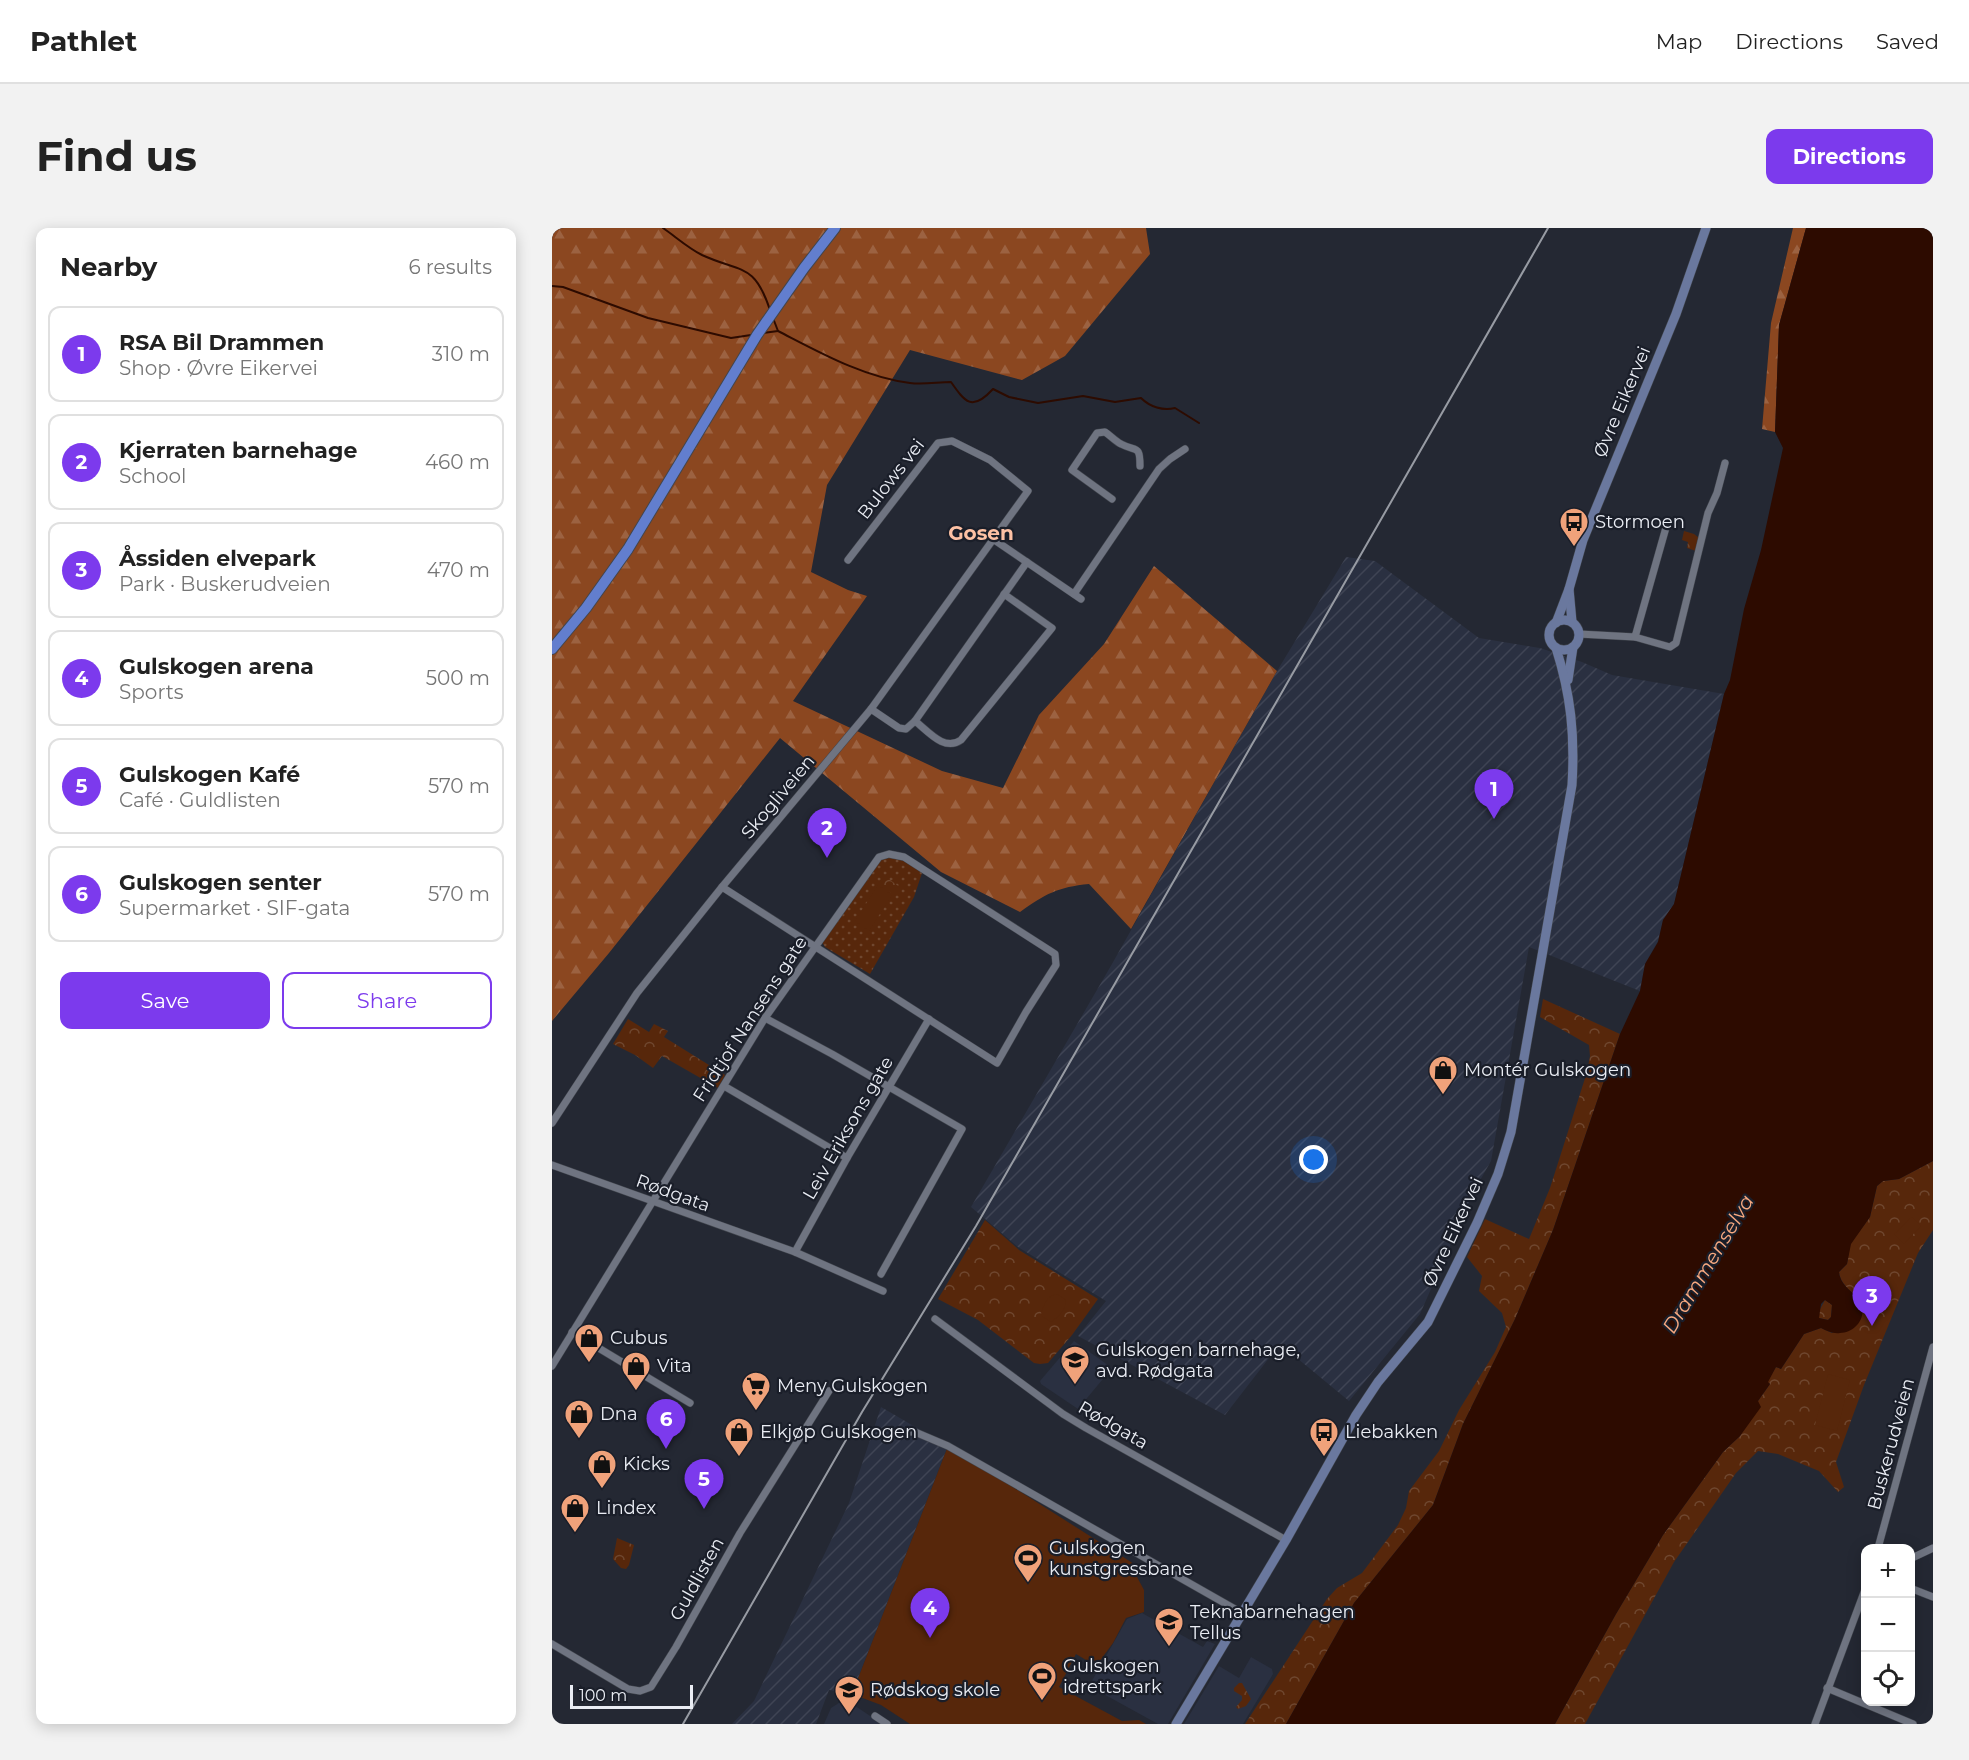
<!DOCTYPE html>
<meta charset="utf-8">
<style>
:root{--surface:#fff;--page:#f2f2f2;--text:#222;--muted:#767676;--line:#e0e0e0;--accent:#7c3aed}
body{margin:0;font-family:Montserrat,sans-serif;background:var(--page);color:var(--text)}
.controls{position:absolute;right:18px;bottom:18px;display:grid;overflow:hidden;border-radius:12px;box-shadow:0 3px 15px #0003}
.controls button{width:54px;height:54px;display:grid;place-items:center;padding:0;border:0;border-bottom:2px solid var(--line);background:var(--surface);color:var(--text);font:30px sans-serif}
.scale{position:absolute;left:18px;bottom:15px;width:123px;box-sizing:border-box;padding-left:6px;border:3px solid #eaedf4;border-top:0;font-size:16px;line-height:21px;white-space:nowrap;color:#eaedf4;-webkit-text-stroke:4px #1a1e29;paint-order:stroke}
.you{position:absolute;left:762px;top:932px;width:21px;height:21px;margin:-15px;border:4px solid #fff;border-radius:50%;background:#1a73e8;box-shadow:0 0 0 9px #1a73e833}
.badge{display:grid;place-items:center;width:39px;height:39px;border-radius:50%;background:var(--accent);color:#fff;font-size:20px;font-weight:700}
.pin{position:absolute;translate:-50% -50px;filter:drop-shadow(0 2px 3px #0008)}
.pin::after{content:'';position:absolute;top:32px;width:21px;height:18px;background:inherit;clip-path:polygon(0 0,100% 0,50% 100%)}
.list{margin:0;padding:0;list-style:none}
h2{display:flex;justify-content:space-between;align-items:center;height:78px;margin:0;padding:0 24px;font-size:26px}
h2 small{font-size:20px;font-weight:400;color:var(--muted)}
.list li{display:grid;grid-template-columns:39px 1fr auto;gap:18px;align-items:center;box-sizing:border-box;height:96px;margin:0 12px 12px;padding:0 12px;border:2px solid var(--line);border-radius:12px}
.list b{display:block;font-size:22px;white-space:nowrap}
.list p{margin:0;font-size:20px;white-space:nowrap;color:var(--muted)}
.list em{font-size:20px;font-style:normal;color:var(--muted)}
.actions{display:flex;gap:12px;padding:18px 24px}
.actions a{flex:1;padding:14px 0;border:2px solid var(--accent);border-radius:12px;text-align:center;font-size:21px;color:var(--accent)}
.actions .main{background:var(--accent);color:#fff}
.icon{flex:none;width:33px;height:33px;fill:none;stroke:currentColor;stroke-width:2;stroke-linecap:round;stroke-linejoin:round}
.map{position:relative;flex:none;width:1381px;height:1496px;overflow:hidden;border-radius:12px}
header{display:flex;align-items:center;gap:36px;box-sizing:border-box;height:84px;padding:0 30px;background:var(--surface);border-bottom:2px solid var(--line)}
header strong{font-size:28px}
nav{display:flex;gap:33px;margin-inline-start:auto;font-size:21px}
.intro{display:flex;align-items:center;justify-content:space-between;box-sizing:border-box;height:144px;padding:0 36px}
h1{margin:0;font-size:42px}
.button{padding:15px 27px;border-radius:12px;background:var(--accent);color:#fff;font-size:21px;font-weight:700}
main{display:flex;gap:36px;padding:0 36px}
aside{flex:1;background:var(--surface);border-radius:12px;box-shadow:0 3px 15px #0003}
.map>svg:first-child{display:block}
</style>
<header>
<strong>Pathlet</strong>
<nav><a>Map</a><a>Directions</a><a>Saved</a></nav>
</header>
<div class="intro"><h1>Find us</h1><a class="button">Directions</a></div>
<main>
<aside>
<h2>Nearby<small>6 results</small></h2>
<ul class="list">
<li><span class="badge">1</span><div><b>RSA Bil Drammen</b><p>Shop · Øvre Eikervei</p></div><em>310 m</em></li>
<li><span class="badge">2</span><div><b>Kjerraten barnehage</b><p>School</p></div><em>460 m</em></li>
<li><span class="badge">3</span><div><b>Åssiden elvepark</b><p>Park · Buskerudveien</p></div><em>470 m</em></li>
<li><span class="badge">4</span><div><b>Gulskogen arena</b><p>Sports</p></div><em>500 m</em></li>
<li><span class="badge">5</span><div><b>Gulskogen Kafé</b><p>Café · Guldlisten</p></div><em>570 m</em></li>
<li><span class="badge">6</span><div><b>Gulskogen senter</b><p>Supermarket · SIF-gata</p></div><em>570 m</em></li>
</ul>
<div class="actions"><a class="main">Save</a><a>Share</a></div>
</aside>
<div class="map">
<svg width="1381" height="1496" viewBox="0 0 1381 1496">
<defs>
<pattern id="industrial-furrows" width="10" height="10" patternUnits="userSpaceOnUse" patternTransform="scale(1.5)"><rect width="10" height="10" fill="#2a3041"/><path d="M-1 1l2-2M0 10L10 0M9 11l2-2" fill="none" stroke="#3f4454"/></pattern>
<pattern id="grass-dots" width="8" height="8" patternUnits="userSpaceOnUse" patternTransform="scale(1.5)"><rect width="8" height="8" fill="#57270b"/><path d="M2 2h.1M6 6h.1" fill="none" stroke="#6f472f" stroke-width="1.8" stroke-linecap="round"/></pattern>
<pattern id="forest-firs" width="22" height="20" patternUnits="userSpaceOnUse" patternTransform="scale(1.5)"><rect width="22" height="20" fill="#8b4720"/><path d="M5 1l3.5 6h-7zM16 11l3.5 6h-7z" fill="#9c6241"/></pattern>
<pattern id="park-crowns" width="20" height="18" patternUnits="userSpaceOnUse" patternTransform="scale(1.5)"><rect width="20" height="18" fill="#57270b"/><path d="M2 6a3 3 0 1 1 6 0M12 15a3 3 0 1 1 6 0" fill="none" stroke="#6f472f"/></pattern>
</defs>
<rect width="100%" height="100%" fill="#242833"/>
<g fill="#2a3041">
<polygon points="522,1113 560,1140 526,1181 489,1156 488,1153"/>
<polygon points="590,1385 651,1419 655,1413 663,1416 616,1496 606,1496 537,1458 575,1391"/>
<polygon points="699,1429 720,1441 721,1446 691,1496 632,1496 667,1438 687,1450"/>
<polygon points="293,1471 330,1496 272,1496 279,1480"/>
</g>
<g fill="url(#industrial-furrows)">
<polygon points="794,329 823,333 927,410 988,420 1030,434 1060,447 1172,466 1122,676 1111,692 1106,713 1093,736 1088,763 977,719 939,933 922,963 868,1086 797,1173 728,1116 673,1187 526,1108 554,1073 466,1019 419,979 560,736 725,443"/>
<polygon points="329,1179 396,1218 300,1466 277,1462 264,1496 180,1496 202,1473 297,1275"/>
</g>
<polygon fill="url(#grass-dots)" points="344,629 352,632 370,645 362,669 318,746 273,719 270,714 324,636 330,631"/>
<g fill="url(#forest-firs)">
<path d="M0 0H594L598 26 513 128 470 152 358 122 275 257 259 344 296 362 315 368 241 473 390 543 451 560 487 487 552 416 602 338 725 443 579 701 537 656C506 659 493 666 468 684L389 644 228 510 57 725 0 793Z"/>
<polygon points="1241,0 1254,0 1227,97 1223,204 1210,201 1219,95"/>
</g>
<g fill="url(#park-crowns)">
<polygon points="1132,303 1142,306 1147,310 1144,323 1135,320 1136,314 1130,312"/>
<polygon points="334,649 349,660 343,668 328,657"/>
<polygon points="991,771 1068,806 1001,1002 963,1091 911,1196 881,1277 802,1375 734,1496 693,1496 775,1371 785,1360 810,1345 846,1297 854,1280 857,1263 887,1223 907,1182 943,1124 954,1099 950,1085 927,1063 930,1048 915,1029 933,991 977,1011 998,960 1035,844 1038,828 1037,817 988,789"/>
<polygon points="76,791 97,804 102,796 116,803 112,809 173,847 166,860 110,828 101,840 83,827 61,816"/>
<path d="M1381 933V1002L1366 1025 1312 1157 1284 1234 1292 1259 1286 1264 1267 1243 1226 1226 1206 1223 1184 1245 1122 1334 1033 1496H1003L1064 1386 1111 1307 1171 1224 1188 1208 1206 1173 1218 1156 1215 1154 1224 1139 1229 1141 1252 1106 1269 1100 1280 1105 1311 1080C1306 1066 1289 1060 1287 1044L1295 1036 1298 1016 1318 989 1325 958 1331 953 1347 951Z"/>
<polygon points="433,992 467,1022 546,1071 520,1107 496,1135 488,1136 482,1135 426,1092 386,1071"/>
<polygon points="1273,1072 1280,1077 1279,1089 1276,1092 1267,1090 1266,1085"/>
<polygon points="65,1310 82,1317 77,1337 74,1341 69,1340 61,1331"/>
<polygon points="687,1455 690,1455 699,1471 694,1478 686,1481 684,1479 690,1472 690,1468 682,1463 682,1460"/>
</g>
<g fill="#57270b">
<polygon points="326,657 340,667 317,703 303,693"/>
<polygon points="1360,989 1369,998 1352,1016 1342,1006"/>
<path d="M505 1066 514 1072C514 1082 507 1088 499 1094L491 1089 489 1085C492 1076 495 1068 505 1066Z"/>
<polygon points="1276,1146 1298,1152 1285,1203 1263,1197"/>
<polygon points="396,1218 590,1341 585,1349 592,1362 592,1384 574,1390 561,1415 544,1438 524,1426 507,1459 570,1493 587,1492 594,1496 358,1496 329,1477 300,1466"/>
</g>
<path fill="#2d0b00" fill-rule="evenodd" d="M1254 0H1381V933L1347 951 1331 953 1325 958 1318 989 1299 1016 1295 1036 1287 1044C1289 1062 1308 1065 1310 1079 1313 1093 1301 1105 1288 1105 1281 1106 1275 1103 1269 1100L1252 1106 1229 1141 1224 1139 1216 1154 1218 1156 1206 1173 1209 1179 1188 1208 1171 1224 1111 1307 1064 1386 1003 1496H734L802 1375 881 1277 911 1196 963 1091 1001 1002 1068 806 1088 763 1093 736 1106 714 1111 692 1122 676 1172 466 1178 452 1192 381 1209 322 1231 220 1223 204 1227 97ZM1273 1072 1280 1077 1279 1089 1276 1092 1267 1090 1269 1076Z"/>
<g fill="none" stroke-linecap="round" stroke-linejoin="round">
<g stroke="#2d0b00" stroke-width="2">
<path d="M111 0C124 9 136 20 150 27 189 45 202 34 218 82"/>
<polyline points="0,58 11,59 96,90 179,110 199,107"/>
<path d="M221 90 226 103C267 124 311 149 358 155 371 157 386 154 399 154 413 174 420 184 441 161L457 169 486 175 531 168 563 174 589 170C598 179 611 183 623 180L647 195"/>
<polyline points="211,105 226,103"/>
</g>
<g stroke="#42464e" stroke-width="8">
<g id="minor">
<path d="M560 271 520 242 545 205 553 204C559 208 563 213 569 216 584 224 588 216 588 238"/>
<polyline points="441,311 529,371"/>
<polyline points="522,366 607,241 618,231 633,221"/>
<polyline points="1027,406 1083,409 1115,296"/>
<polyline points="1083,409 1118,419 1124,415 1156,285 1165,265 1173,235"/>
<polyline points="319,481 347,500 354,501 363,493 475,334"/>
<path d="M363 493C376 503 392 524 409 512L500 400 452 366"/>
<polyline points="213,790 280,826 410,901 329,1046"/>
<polyline points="172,858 295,930"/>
<polyline points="0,895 85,765 170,659 319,481 476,263 438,232 400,213 386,215 296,332"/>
<polyline points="0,937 243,1024 331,1063"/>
<polyline points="243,1024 295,930 377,791"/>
<polyline points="383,1091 511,1186 534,1200 734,1312"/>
<polyline points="20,1104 138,1175"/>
<polyline points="0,1138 213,790 327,629 337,626 352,629 497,722 503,726 504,737 474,784 445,835 170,659"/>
<polyline points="347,1204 363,1204 396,1218 690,1385"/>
<polyline points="1326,1320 1381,1119"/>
<polyline points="1358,1333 1360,1330 1381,1320"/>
<polyline points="1358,1360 1381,1369"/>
<polyline points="0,1416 76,1461 88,1463 99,1459 124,1419 188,1305 277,1163"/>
<polyline points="1275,1460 1361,1496"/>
<polyline points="323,1488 335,1496"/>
<polyline points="1263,1496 1314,1359"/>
</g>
</g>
<g stroke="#42464e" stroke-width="10">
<g id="secondary">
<polyline points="1017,361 1020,394"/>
<circle cx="1012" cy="407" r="15"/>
<polyline points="1004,395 1017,361 1031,312 1124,86 1154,0"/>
<polyline points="1016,452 1021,419"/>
<path d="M624 1496 734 1312 804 1187 826 1154 876 1094 925 995 946 946 959 904 1020 557C1023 507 1019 467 1004 420"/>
</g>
</g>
<g stroke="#42464e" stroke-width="12">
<polyline id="trunk" points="0,421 34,380 76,321 205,107 252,40 283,0"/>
</g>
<use href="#minor" stroke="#6f7481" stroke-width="7"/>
<use href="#secondary" stroke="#6a789e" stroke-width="9"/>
<use href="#trunk" stroke="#627ece" stroke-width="10"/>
<polyline stroke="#979ba3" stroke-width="2" points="131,1496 310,1184 424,998 996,0"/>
</g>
<defs>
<g id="bus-pin" transform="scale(1.5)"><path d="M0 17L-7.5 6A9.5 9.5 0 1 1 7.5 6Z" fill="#f0a27a" stroke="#1a1e29"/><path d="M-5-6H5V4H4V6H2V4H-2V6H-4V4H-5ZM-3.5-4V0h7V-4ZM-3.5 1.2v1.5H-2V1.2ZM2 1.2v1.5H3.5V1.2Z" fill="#111"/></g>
<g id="shop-pin" transform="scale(1.5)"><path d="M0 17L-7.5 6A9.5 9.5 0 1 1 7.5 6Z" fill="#f0a27a" stroke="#1a1e29"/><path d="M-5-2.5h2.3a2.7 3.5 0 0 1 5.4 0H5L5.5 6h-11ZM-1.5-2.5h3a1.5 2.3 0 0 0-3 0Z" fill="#111"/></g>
<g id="school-pin" transform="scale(1.5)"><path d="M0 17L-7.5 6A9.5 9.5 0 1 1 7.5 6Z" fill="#f0a27a" stroke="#1a1e29"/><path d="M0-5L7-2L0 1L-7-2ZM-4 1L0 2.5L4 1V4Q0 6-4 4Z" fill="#111"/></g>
<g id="supermarket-pin" transform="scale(1.5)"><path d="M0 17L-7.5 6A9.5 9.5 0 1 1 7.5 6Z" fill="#f0a27a" stroke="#1a1e29"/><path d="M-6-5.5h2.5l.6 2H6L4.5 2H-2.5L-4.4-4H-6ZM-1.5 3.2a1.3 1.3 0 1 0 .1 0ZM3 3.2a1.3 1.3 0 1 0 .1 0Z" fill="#111"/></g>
<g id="stadium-pin" transform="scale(1.5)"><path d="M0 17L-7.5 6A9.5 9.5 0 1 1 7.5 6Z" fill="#f0a27a" stroke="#1a1e29"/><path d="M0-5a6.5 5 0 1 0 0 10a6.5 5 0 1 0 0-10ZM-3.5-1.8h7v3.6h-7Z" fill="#111"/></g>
</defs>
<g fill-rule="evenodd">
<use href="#bus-pin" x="1022" y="294"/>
<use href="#shop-pin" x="891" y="842"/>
<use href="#shop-pin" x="37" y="1110"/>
<use href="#school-pin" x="523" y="1132"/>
<use href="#shop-pin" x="84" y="1138"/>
<use href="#supermarket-pin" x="204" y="1158"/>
<use href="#shop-pin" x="27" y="1186"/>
<use href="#shop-pin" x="187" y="1204"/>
<use href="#bus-pin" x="772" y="1204"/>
<use href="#shop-pin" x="50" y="1236"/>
<use href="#shop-pin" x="23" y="1280"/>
<use href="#stadium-pin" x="476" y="1330"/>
<use href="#school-pin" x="617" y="1394"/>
<use href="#stadium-pin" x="490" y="1448"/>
<use href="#school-pin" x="297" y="1462"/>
</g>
<g text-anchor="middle" stroke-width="4.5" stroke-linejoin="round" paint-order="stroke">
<g font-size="18" fill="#eaedf4" stroke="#1a1e29">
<text transform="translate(1070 174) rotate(-67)" y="6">Øvre Eikervei</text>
<text transform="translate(339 251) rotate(-52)" y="6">Bulows vei</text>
<text transform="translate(226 569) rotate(-50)" y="6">Skogliveien</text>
<text transform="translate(198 791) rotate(-57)" y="6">Fridtjof Nansens gate</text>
<text transform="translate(296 900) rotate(-60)" y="6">Leiv Eriksons gate</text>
<text transform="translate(121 965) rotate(20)" y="6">Rødgata</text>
<text transform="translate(901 1004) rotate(-65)" y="6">Øvre Eikervei</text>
<text transform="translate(561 1197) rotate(30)" y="6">Rødgata</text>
<text transform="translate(1339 1216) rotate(-75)" y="6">Buskerudveien</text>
<text transform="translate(145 1351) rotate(-61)" y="6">Guldlisten</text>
</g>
<g font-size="18" fill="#eaedf4" stroke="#1a1e29" text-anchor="start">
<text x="1043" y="300">Stormoen</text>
<text x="912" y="848">Montér Gulskogen</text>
<text x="58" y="1116">Cubus</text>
<text x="544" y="1128">Gulskogen barnehage,<tspan x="544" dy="21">avd. Rødgata</tspan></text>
<text x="105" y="1144">Vita</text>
<text x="225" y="1164">Meny Gulskogen</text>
<text x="48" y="1192">Dna</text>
<text x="208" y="1210">Elkjøp Gulskogen</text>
<text x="793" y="1210">Liebakken</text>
<text x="71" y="1242">Kicks</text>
<text x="44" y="1286">Lindex</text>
<text x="497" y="1326">Gulskogen<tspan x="497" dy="21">kunstgressbane</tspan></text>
<text x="638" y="1390">Teknabarnehagen<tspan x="638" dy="21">Tellus</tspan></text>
<text x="511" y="1444">Gulskogen<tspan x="511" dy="21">idrettspark</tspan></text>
<text x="318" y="1468">Rødskog skole</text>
</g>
<g font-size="20" font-weight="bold" fill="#fdc1a4" stroke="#1a1e29">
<text x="429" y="312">Gosen</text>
</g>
<g font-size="20" font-style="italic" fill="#f8a980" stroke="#1a1e29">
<text transform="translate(1156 1036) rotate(-59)" y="7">Drammenselva</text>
</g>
</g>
</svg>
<div class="controls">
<button>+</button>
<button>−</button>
<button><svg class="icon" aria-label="locate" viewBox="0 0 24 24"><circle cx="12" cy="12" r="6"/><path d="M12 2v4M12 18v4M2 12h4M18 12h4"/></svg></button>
</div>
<div class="scale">100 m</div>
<div class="you"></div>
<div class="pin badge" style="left:942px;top:591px">1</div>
<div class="pin badge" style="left:275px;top:630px">2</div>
<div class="pin badge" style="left:1320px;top:1098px">3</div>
<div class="pin badge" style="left:378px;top:1410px">4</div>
<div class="pin badge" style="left:152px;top:1281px">5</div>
<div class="pin badge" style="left:114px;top:1221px">6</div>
</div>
</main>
